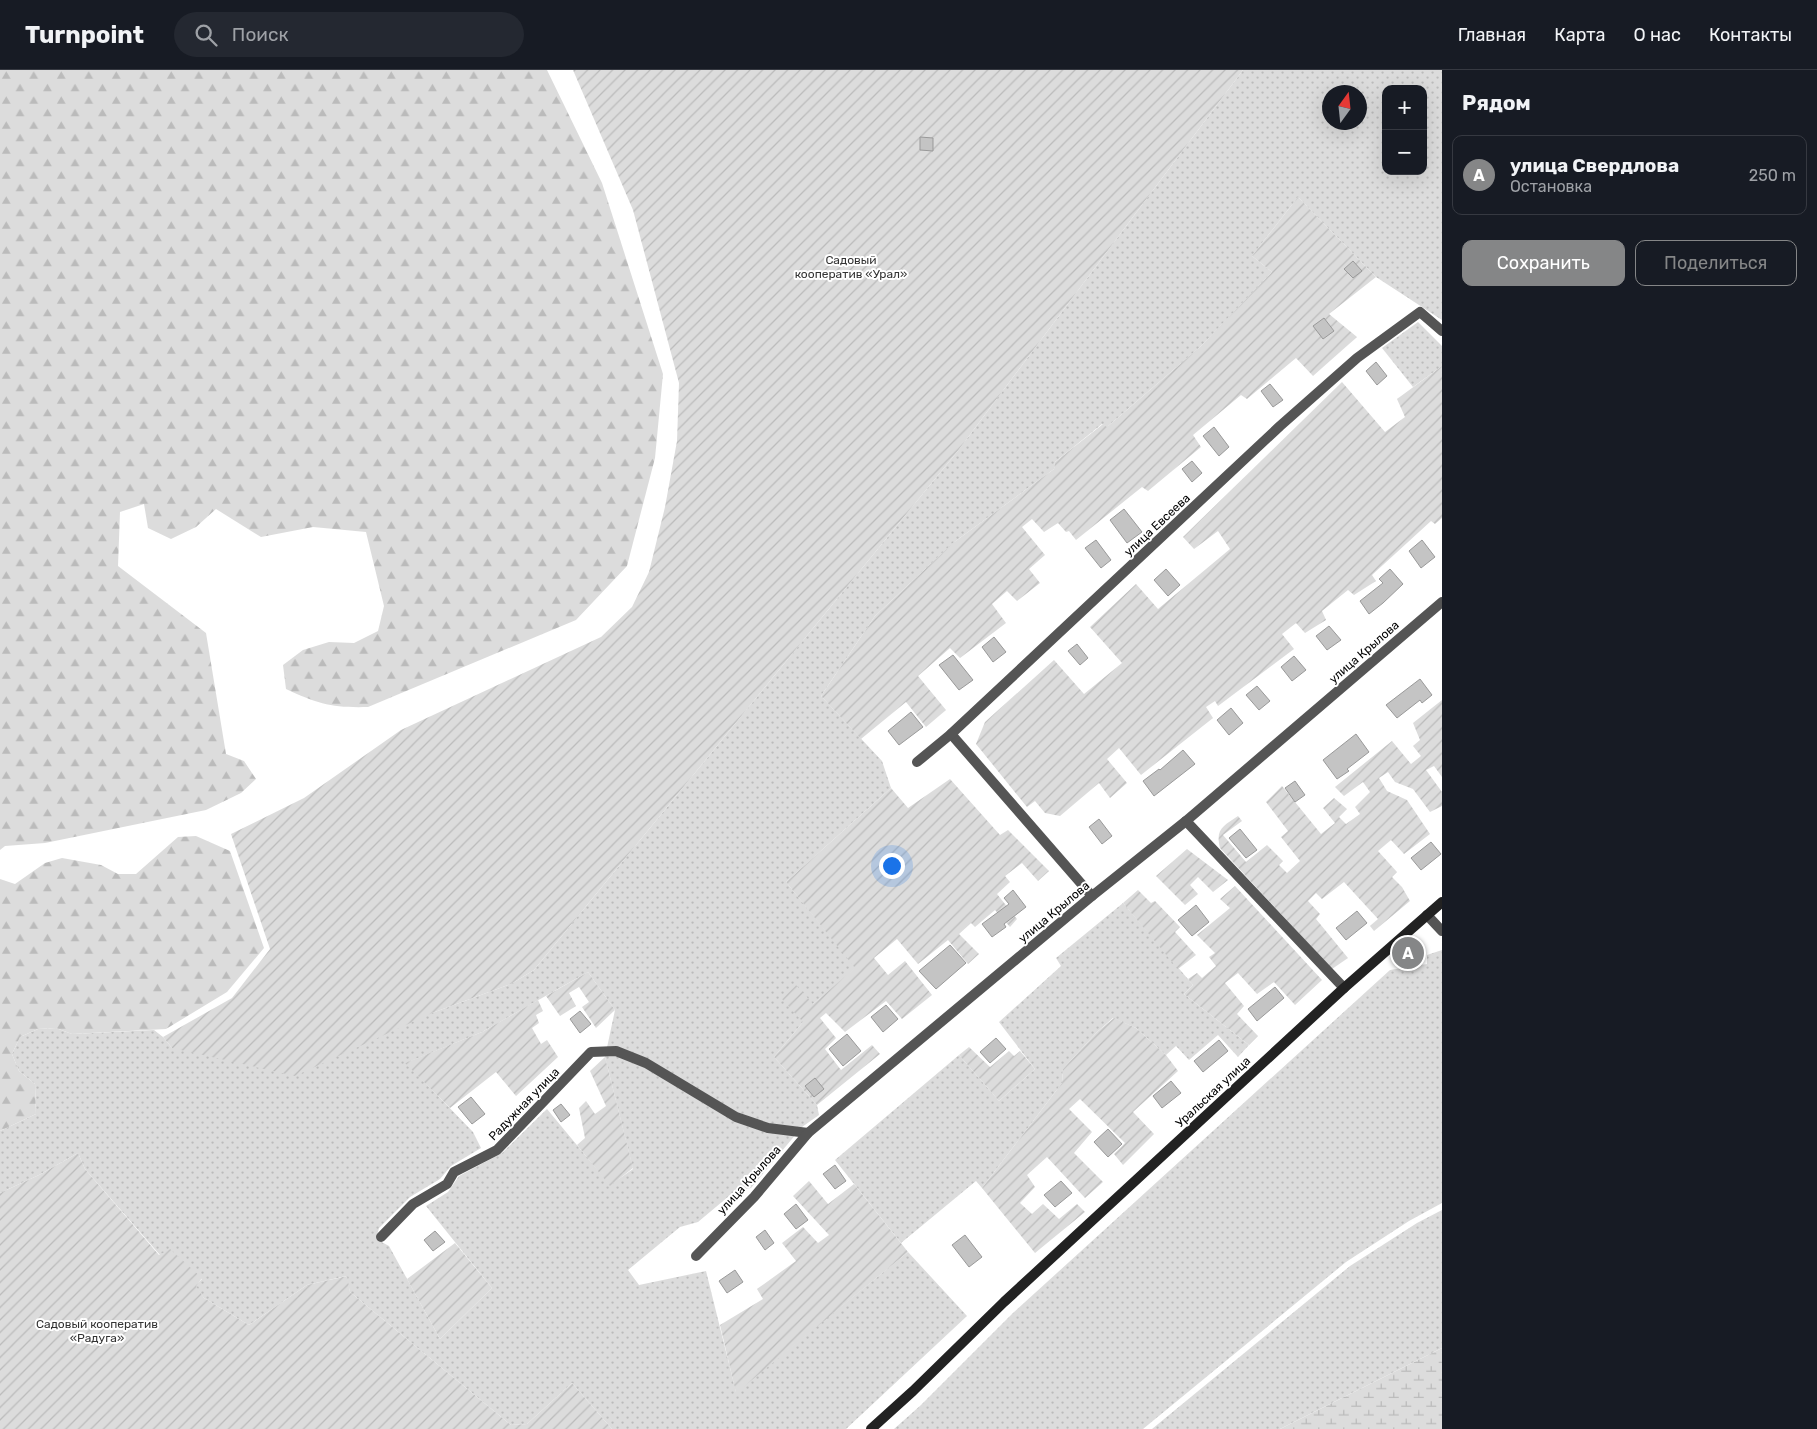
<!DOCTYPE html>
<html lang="ru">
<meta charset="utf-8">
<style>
:root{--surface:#171b24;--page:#242831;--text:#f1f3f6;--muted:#9ea1a6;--line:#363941;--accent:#858687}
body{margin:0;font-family:Rubik,sans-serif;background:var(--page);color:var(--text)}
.controls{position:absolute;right:15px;top:15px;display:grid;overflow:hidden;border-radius:10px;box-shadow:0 5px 20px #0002}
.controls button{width:45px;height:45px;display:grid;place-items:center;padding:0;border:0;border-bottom:1px solid var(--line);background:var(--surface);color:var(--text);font:25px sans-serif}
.compass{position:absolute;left:1322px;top:15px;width:45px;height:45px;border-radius:50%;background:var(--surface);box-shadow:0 5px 20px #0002;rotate:15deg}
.you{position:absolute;left:891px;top:795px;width:18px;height:18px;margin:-12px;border:4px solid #fff;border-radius:50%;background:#1a73e8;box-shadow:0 0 0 8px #1a73e833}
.badge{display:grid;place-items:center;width:32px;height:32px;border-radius:50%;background:var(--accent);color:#fff;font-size:16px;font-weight:700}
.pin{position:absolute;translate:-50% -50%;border:2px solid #fff;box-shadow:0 1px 5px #0006}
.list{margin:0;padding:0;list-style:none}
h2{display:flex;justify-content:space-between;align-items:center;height:65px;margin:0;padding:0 20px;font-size:21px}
h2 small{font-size:16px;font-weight:400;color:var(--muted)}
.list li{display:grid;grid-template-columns:32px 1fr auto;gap:15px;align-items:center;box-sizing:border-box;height:80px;margin:0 10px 10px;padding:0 10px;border:1px solid var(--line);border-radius:10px}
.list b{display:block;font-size:19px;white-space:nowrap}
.list p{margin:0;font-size:16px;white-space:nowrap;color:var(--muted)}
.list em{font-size:16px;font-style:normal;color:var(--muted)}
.actions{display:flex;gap:10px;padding:15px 20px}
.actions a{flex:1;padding:11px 0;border:1px solid var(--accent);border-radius:10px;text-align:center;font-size:18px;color:var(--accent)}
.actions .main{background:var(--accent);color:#fff}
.icon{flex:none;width:28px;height:28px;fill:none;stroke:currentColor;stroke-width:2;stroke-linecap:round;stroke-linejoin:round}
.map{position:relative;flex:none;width:1442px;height:1359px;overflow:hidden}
header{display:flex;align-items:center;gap:30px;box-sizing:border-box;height:70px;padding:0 25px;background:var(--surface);border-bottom:1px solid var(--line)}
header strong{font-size:24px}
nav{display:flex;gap:28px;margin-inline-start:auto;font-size:18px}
.search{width:350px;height:45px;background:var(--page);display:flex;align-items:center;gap:12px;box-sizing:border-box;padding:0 18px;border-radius:28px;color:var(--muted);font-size:19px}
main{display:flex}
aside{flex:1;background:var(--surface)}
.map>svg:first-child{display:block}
</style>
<header>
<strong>Turnpoint</strong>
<div class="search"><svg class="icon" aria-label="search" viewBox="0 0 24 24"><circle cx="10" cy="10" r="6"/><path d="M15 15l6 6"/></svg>Поиск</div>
<nav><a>Главная</a><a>Карта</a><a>О нас</a><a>Контакты</a></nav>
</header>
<main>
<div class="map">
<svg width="1442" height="1359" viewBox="0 0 1442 1359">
<defs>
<pattern id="grass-dots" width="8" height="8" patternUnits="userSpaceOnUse" patternTransform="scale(1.25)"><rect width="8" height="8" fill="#dcdcdc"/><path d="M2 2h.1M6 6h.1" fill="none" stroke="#bbb" stroke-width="1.8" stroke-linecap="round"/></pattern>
<pattern id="forest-firs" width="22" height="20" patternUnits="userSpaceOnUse" patternTransform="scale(1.25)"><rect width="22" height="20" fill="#dcdcdc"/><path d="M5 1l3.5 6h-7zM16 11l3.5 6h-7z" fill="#bbb"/></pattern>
<pattern id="wetland-marsh" width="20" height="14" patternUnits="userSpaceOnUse" patternTransform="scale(1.25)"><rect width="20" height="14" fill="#dcdcdc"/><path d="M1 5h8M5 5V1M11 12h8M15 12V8" fill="none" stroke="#bbb"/></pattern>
<pattern id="garden-furrows" width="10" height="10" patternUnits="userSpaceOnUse" patternTransform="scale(1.25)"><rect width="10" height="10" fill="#dcdcdc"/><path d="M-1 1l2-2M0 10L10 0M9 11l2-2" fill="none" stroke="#bbb"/></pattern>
</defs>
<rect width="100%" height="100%" fill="#fff"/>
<g fill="url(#grass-dots)" fill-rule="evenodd">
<path d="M1243 0H1442V250L1376 207 1298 127 1252 186 1272 202 1201 276 1107 357 1102 354 1055 392 1054 399 953 473 875 546 821 626 882 691 891 718 786 812 856 898 813 934 803 952 774 987 817 1035 819 1045 802 1057 751 1118 735 1121 698 1152 680 1157 628 1200 639 1215 706 1201 736 1322 908 1182 967 1246 846 1359H612L572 1313 527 1354 511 1355 350 1222 346 1206 307 1215 249 1255 204 1228 195 1216 202 1209 160 1185 85 1099 78 1083 39 1105 0 1123V1061L36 1044 35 1014 19 1001 12 984 20 967 38 959 56 958 72 964 154 960 163 967 172 978 432 943 511 914 534 900 957 382ZM1386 19H1423V101H1386ZM1330 22H1360V52H1330ZM588 902 615 940 605 987 633 1099 610 1115 547 1039 502 1083 459 1106 448 1122 426 1136 492 1218 440 1269 389 1176 376 1169 379 1158 410 1127 440 1109 451 1096 481 1078 473 1062 406 993 482 962Z"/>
<polygon points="1418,252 1442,276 1442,296 1413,317 1382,278"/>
<polygon points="1123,833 1193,915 1184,924 1249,975 1238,987 1218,965 1189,990 1176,976 1166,985 1136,958 1113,948 1097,962 1063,999 1062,1013 982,1118 976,1111 901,1173 835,1090 959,985 999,1031 1035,999 999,952 1061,896 1056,888"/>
<polygon points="1442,880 1442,1133 1409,1151 1346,1192 1143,1359 894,1359 921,1335 1013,1243 1390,900 1427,894 1427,885"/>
<polygon points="1442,1140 1442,1278 1280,1359 1152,1359 1350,1196 1417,1153"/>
</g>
<g fill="url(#forest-firs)">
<path d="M0 0H547L602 113 663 304 655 388 627 496 576 550 368 637C333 638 318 634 286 619L283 595 303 580 329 572 354 573 378 561 384 536 366 462 313 457 261 467 216 439 196 457 171 469 148 458 144 434 120 442 118 496 206 563 226 684 244 691 256 709 241 723 206 740 45 773 5 776 0 780Z"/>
<polygon points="196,766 230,781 264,878 227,922 166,959 72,964 56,958 38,959 20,967 12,984 19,1001 35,1014 36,1044 0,1061 0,809 15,814 45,793 62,788 101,795 118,804 136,804 178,767"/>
</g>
<polygon fill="url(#wetland-marsh)" points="1442,1278 1442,1359 1280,1359"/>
<g fill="url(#garden-furrows)">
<polygon points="573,0 1243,0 957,382 534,900 511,914 432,943 295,1006 172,978 163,967 232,928 270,879 231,764 304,728 401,660 601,567 632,537 649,502 665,437 677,371 679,313 633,140"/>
<polygon points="1298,127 1376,207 1329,244 1357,267 1313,306 1296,288 1247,329 1241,325 1193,365 1201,377 1148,421 1142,417 1076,470 1069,461 1066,462 1058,453 1044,462 1032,449 1022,457 1045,485 1029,499 1040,513 1017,531 1007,521 992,534 1006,553 960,588 950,578 918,606 946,640 926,657 906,632 861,669 821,626 875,546 953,473 1054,399 1055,392 1103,354 1107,357 1201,276 1272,202 1252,186"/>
<polygon points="1442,296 1442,448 1435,454 1431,451 1372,505 1376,511 1354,525 1348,520 1322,541 1326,550 1305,563 1296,553 1282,564 1294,579 1218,636 1215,631 1206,637 1213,648 1141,705 1119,678 1107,689 1127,713 1110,728 1099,713 1060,746 1045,743 1035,731 1027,737 976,674 985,652 1054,590 1084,624 1122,593 1090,557 1136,514 1158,539 1230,479 1218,461 1194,479 1183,467 1342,312 1385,362 1405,347 1397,329"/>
<path d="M1442 630V707L1434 696 1426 700 1442 722V736L1430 742 1413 719 1395 712 1388 702 1379 708 1387 721 1407 730 1430 764 1404 784 1391 770 1378 781 1397 802 1392 807 1402 817 1410 831 1374 861 1370 856 1378 849 1344 812 1322 829 1316 823 1308 831 1320 844 1316 849 1348 888 1332 899 1220 778C1215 758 1224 756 1238 746L1242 751 1223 765 1246 792 1267 775 1283 791 1279 795 1287 803 1300 791 1281 767 1288 761 1266 732 1282 716 1321 764 1335 753 1323 738 1334 728 1347 739 1339 747 1346 754 1360 744 1355 737 1370 722 1363 712 1344 726 1335 717 1392 671 1411 694 1421 686 1413 676 1420 670 1413 653Z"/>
<polygon points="950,709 1000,765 1008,760 1049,801 1038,811 1022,793 1005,806 1010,812 997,824 1017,849 1010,857 995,840 975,857 971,853 959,864 979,884 968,894 948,870 918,894 897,869 874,888 888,905 905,891 932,925 902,949 886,931 845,962 826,943 820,948 836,968 825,979 841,1000 872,975 880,984 817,1035 774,987 803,952 782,929 796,915 813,934 855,898 786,812 891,718 908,738"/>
<polygon points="1187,779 1228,810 1213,822 1198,807 1190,815 1198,824 1185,835 1156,806"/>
<polygon points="1235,816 1322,910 1295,935 1274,912 1257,924 1238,903 1225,913 1244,936 1237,944 1258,966 1249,975 1184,924 1193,915 1188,909 1197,903 1202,908 1216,896 1209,887 1215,883 1197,865 1230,838 1220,829"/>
<polygon points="1138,820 1151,833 1155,831 1180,857 1175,862 1196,885 1178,899 1123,833"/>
<polygon points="588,902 615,940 596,958 582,937 589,932 579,917 569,923 576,936 560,946 546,926"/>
<polygon points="538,930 543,941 536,945 539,953 532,958 541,974 547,970 558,987 516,1026 496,1002 450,1038 405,993 482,962"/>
<polygon points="1114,948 1136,958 1166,985 1178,1001 1133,1042 1154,1064 1123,1095 1114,1084 1125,1073 1080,1029 1069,1039 1092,1062 1074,1083 1103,1112 1085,1128 1047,1087 1027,1105 1035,1117 1020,1133 1032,1144 1043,1134 1059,1149 1077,1134 1085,1142 1035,1183 982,1118 1062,1013 1063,999 1097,962"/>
<polygon points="969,977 990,997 1009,981 1014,986 1020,981 1035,999 999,1031 959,985"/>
<polygon points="605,987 633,1098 610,1116 577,1075 585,1068 579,1038 586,1031 595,1044 606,1036 590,1001"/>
<polygon points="78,1083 85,1099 159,1185 170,1179 202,1208 196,1216 204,1228 249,1255 307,1215 347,1206 350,1222 511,1355 527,1354 572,1313 612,1359 0,1359 0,1123 39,1105"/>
<polygon points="809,1111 828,1134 854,1114 908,1182 736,1323 720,1255 763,1229 757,1219 796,1191 782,1173 803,1157 818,1173 829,1165 793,1126"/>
<polygon points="455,1173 492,1218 440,1269 407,1209"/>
</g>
<g fill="#c4c4c4" stroke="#999">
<polygon points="920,67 933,68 933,81 920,80"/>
<polygon points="1353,191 1362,201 1353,208 1344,199"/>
<polygon points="1324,248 1334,261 1323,269 1313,256"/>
<polygon points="1376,292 1387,306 1377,315 1366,301"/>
<polygon points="1270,314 1283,330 1273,337 1261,321"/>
<polygon points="1214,357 1229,377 1219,386 1203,366"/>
<polygon points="1192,391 1202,403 1192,412 1182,399"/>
<polygon points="1124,439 1142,462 1127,473 1110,450"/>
<polygon points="1096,470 1111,490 1101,498 1085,478"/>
<polygon points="1422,470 1435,487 1421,498 1409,481"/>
<polygon points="1166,499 1180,515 1168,526 1154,510"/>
<polygon points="1390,499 1403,514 1383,533 1369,544 1360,531 1383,513 1379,509"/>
<polygon points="1329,556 1341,570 1327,580 1316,566"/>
<polygon points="994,567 1006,582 993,592 982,577"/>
<polygon points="1077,574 1088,588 1080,595 1068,581"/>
<polygon points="953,585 973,610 959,620 939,595"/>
<polygon points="1294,586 1306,600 1292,611 1281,597"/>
<polygon points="1420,609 1432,625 1422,633 1420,630 1397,648 1386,635"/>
<polygon points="1257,616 1270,631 1259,640 1246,625"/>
<polygon points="1231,638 1243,653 1229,665 1217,650"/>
<polygon points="911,642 923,657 899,675 888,661"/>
<polygon points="1356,664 1369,682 1347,699 1349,701 1337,709 1323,690"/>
<polygon points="1183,680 1195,694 1154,726 1143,711 1159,699 1160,700"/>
<polygon points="1295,711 1305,725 1295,732 1285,718"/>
<polygon points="1099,749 1112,766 1102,774 1089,757"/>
<polygon points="1240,759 1257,780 1246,788 1229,768"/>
<polygon points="1431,772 1441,784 1421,800 1411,788"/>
<polygon points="1013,820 1026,837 1004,854 1006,857 992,867 982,854 1009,834 1004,828"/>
<polygon points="1196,835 1209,852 1192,866 1178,850"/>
<polygon points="1357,841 1367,853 1346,870 1336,858"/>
<polygon points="950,875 966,893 936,919 919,901"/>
<polygon points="1275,917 1284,928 1257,951 1248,939"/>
<polygon points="886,935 898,949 883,962 871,947"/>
<polygon points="580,941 591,954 580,963 570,949"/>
<polygon points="847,964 861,981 843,996 829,979"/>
<polygon points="996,968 1006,979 990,993 980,982"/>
<polygon points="1219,970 1228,981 1203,1002 1194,991"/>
<polygon points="815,1008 824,1019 814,1027 805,1016"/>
<polygon points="1171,1011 1181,1023 1162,1038 1153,1026"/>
<polygon points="471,1027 485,1044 472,1054 458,1037"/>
<polygon points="561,1034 570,1045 561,1052 553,1040"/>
<polygon points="1108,1059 1122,1074 1108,1087 1094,1072"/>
<polygon points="835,1095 846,1111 835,1119 823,1104"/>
<polygon points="1061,1111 1072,1123 1055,1137 1044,1125"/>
<polygon points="796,1134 808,1150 796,1159 784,1144"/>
<polygon points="765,1160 774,1173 765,1180 756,1167"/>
<polygon points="435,1161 445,1172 433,1181 424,1170"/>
<polygon points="965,1165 982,1187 969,1197 952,1175"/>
<polygon points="735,1200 743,1212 727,1223 719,1211"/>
</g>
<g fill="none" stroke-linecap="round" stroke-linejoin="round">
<g stroke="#555" stroke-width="10">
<polyline points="951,664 1092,826"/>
<polyline points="917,692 951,664 1280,356 1357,288 1420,242 1442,261"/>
<polyline points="1186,751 1344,918"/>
<polyline points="1427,845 1442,861"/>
<polyline points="381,1167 413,1134 447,1114 454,1102 497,1080 591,982 616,981 646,993 736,1047 768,1058 808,1063"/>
<polyline points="696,1186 754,1127 808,1063 1092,826 1186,751 1442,532"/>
</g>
<polyline stroke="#222" stroke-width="10" points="871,1359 913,1321 1004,1232 1344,918 1442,832"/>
</g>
<g text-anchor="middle" stroke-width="4" stroke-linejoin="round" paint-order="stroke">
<g font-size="12" fill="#333" stroke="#fff">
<text x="851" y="194">Садовый<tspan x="851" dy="14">кооператив «Урал»</tspan></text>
<text x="97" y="1258">Садовый кооператив<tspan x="97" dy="14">«Радуга»</tspan></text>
</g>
<g font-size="12" fill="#000" stroke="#fff">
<text transform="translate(1157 455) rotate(-43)" y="4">улица Евсеева</text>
<text transform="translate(1364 582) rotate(-41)" y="4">улица Крылова</text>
<text transform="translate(1054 842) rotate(-40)" y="4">улица Крылова</text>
<text transform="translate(1213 1022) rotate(-43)" y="4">Уральская улица</text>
<text transform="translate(524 1034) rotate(-46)" y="4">Радужная улица</text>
<text transform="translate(749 1110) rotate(-48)" y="4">улица Крылова</text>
</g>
</g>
</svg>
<div class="controls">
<button>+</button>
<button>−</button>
</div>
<svg class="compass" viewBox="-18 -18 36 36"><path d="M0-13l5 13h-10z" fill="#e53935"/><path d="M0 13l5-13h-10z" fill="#9ea1a6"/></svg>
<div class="you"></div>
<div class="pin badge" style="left:1408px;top:883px">A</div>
</div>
<aside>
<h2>Рядом<small></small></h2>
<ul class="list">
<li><span class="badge">A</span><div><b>улица Свердлова</b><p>Остановка</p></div><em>250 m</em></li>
</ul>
<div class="actions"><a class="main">Сохранить</a><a>Поделиться</a></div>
</aside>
</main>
